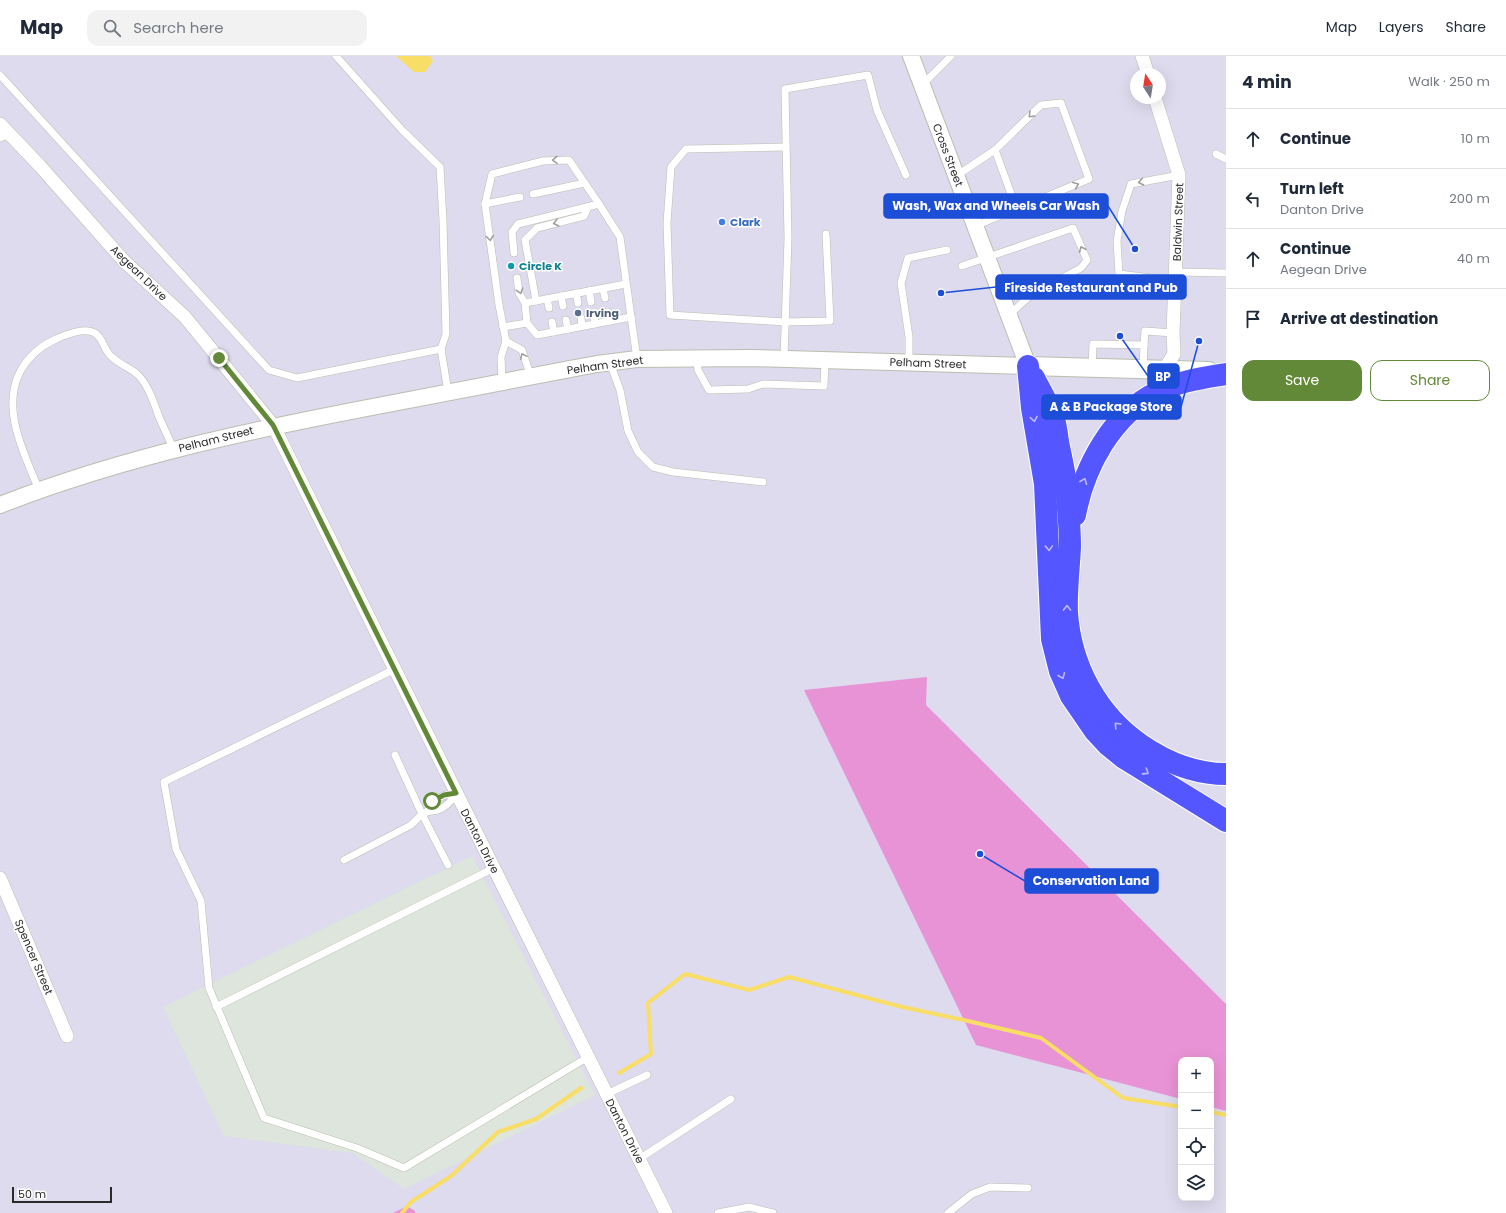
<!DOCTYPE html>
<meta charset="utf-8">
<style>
:root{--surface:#fff;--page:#f2f2f3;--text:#1f2937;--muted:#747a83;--line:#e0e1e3;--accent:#628937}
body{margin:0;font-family:Poppins,sans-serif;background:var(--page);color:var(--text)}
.controls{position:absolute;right:12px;bottom:12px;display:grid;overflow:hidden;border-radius:8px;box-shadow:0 4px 16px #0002}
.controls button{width:36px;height:36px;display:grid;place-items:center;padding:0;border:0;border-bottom:1px solid var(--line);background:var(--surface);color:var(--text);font:20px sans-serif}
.compass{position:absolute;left:1130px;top:12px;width:36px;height:36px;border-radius:50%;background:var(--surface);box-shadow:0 4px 16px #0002;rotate:348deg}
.scale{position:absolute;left:12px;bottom:10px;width:100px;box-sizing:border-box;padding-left:4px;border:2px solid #2a2a2a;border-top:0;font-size:11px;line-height:14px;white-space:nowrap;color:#2a2a2a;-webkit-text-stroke:3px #fff;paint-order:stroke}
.stop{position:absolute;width:12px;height:12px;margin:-9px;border:3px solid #628937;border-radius:50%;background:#fff}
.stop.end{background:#628937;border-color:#fff;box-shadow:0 1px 4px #0008}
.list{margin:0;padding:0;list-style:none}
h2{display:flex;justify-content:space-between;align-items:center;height:52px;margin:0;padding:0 16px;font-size:17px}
h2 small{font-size:13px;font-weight:400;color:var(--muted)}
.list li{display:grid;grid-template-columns:26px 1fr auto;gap:12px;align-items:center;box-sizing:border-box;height:60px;padding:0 16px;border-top:1px solid var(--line)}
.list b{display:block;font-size:15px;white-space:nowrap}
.list p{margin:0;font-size:13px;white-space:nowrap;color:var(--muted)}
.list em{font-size:13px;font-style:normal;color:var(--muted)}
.actions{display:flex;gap:8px;padding:12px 16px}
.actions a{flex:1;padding:9px 0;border:1px solid var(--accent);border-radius:12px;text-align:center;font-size:14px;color:var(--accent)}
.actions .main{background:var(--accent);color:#fff}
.icon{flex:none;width:22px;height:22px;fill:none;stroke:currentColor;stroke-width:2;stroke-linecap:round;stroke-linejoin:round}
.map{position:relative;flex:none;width:1226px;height:1157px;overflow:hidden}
header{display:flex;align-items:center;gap:24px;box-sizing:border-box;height:56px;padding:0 20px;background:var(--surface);border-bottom:1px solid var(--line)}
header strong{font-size:19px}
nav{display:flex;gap:22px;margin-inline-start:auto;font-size:14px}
.search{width:280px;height:36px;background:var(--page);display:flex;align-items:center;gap:10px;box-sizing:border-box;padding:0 14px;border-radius:12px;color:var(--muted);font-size:15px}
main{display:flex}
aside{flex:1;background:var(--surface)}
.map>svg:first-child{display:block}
</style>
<header>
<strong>Map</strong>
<div class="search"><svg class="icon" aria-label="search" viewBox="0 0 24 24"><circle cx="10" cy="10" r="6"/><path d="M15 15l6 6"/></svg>Search here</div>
<nav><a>Map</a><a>Layers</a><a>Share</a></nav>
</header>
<main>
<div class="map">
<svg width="1226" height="1157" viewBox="0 0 1226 1157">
<rect width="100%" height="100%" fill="#dddbed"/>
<polygon fill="#dee5dc" points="472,800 595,1039 404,1133 353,1097 224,1080 163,951"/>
<g fill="#e893d6">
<polygon points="927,621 926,649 1226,948 1226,1055 1211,1051 1211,1004 1181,1004 1181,1043 976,989 804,634"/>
<polygon points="407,1150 415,1155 415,1157 393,1157"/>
</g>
<polygon fill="#f8de66" points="396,0 430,0 433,5 425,16 414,16"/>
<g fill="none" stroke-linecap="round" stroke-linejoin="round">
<g stroke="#f8de66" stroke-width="4">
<polyline points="619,1017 651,998 648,947 685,918 749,934 789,921 898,950 968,965 1041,982 1123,1042 1181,1051"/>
<polyline points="1211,1056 1226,1059"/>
<polyline points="402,1157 411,1146 451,1120 498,1076 536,1063 581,1032"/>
</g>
<g stroke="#b9bfaf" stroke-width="8">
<g id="service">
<polyline points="336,0 402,74 440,111 443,165 446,278 441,293 448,336"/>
<polyline points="0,19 269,314 297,322 441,293"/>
<polyline points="922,29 951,0"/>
<polyline points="0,82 9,78"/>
<polyline points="785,91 686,93 671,111 667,167 670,259 785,266 830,265 826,178"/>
<polyline points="995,94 1017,154"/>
<polyline points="1216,98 1226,103"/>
<polyline points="956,120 995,94 1041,49 1061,47 1089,123 975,170"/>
<polyline points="533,138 585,127"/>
<polyline points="485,148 520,141"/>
<polyline points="514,197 512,176 518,168 599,148"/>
<polyline points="962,210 1073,172 1087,204 1081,212 1033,237 1009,259"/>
<polyline points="1176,216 1226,217"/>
<polyline points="517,222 519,237 525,247"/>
<polyline points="1175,225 1119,218 1117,185 1122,155 1131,128 1179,119"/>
<polyline points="626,228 525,247 527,267 537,279 631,261 637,303"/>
<polyline points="603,233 605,242"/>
<polyline points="589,235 591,246"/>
<polyline points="576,237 578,247"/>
<polyline points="561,240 563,250"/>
<polyline points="547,243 549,252"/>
<polyline points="536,245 525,184 537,172 584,160 588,151"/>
<polyline points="608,256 610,265"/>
<polyline points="594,259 595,268"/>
<polyline points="581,262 582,270"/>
<polyline points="566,264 568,273"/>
<polyline points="552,266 554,276"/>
<polyline points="503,271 527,267"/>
<polyline points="506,285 522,294 531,321"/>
<polyline points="1144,289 1145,275 1173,277"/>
<polyline points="697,302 698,314 709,334 748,333 763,328 824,330 825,304"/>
<polyline points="784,303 788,182 785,33 868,19 877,54 906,119"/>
<polyline points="610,307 620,334 628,375 638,396 653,411 673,416 763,426"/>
<polyline points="909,307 909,281 901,227 908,202 947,194"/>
<polyline points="1092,312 1093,288 1144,289 1143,313"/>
<polyline points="502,326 501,301 506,285 499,249 485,148 492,118 543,105 569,104 599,148 620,181 631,261"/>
<path d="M39 434C24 397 0 352 21 314 29 300 39 291 54 284 64 279 84 271 95 277 103 282 104 295 112 301 120 309 132 312 139 320 149 331 154 347 159 361 164 372 169 383 174 394"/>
<polyline points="395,613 164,726 176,793 201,845 209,932 264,1062 357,1092 404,1112 588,1001"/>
<path d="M428 754C435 741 442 739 457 737"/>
<polyline points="344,804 411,769 422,758 395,699"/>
<path d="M448 809 422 758C428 755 432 755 438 754 447 751 451 744 457 737"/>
<polyline points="216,951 494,812"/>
<polyline points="607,1038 647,1019"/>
<polyline points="639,1103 731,1043"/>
<polyline points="718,1157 749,1151 773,1157"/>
<polyline points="948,1157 972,1138 990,1131 1028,1132"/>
</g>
</g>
<g stroke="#b9bfaf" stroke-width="14">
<g id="minor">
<polyline points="1142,0 1148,18"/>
<polyline points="1155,42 1179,119 1173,277 1174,298 1164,314"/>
<polyline points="0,68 40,110 124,205 185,261 273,369 666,1157"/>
<polyline points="0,822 67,980"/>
</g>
</g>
<g stroke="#b9bfaf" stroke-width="18">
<path id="tertiary" d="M0 449C125 400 256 373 388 348 457 335 527 321 597 308L637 303 751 302 1028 310 911 0"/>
</g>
<g stroke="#b9bfaf" stroke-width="20">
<polyline id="secondary" points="1028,310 1209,315"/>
</g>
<g stroke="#fff" stroke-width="24">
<g id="motorway">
<polyline points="1028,310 1032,352 1045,428 1052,583 1060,615 1071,640 1095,675 1108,689 1124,702 1226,765"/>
<path d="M1034 322C1040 334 1048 347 1053 360 1056 368 1057 378 1058 386 1061 401 1065 416 1066 431 1068 450 1070 471 1070 491 1069 513 1066 535 1067 557 1071 610 1097 659 1141 689 1166 706 1196 718 1226 718"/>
<path d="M1075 459C1084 411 1112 358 1158 336 1179 325 1203 322 1226 318"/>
</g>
</g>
<use href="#service" stroke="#fff" stroke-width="7"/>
<use href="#minor" stroke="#fff" stroke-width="13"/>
<use href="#tertiary" stroke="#fff" stroke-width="16"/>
<use href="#secondary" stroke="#fff" stroke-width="18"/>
<use href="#motorway" stroke="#5456ff" stroke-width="22"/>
</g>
<defs><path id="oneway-chevron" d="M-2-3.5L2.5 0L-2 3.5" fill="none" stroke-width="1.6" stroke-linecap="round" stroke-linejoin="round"/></defs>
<g stroke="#9f9f9f">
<use href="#oneway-chevron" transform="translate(1031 59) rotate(135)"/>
<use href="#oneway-chevron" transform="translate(555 104) rotate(178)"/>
<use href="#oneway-chevron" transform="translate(1141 126) rotate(169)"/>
<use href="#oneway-chevron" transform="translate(1076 129) rotate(-23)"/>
<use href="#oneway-chevron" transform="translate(556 167) rotate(166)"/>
<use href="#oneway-chevron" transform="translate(490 182) rotate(82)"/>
<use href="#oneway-chevron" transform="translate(1082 193) rotate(-113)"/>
<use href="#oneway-chevron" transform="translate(520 235) rotate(73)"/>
<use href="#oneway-chevron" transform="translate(523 300) rotate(-114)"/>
</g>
<g stroke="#bbf">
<use href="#oneway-chevron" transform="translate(1034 363) rotate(80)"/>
<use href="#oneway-chevron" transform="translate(1084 425) rotate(-68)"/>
<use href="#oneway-chevron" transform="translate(1049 492) rotate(88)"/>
<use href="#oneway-chevron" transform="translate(1067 552) rotate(-91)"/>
<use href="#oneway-chevron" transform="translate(1062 620) rotate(68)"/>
<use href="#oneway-chevron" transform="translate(1117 669) rotate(-134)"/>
<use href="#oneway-chevron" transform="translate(1146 716) rotate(33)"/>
</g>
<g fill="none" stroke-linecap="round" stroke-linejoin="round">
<polyline stroke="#628937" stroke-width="5" points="219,302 273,369 456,737 444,739 432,745"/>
</g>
<circle fill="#3f7fe0" stroke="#fff" stroke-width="1.5" cx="722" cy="166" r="4"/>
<circle fill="#0f9aa8" stroke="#fff" stroke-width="1.5" cx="511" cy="210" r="4"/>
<circle fill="#5c6f8a" stroke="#fff" stroke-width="1.5" cx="578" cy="257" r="4"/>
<g text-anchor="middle" stroke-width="3" stroke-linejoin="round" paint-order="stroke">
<g font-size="11" fill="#2a2a2a" stroke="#fff">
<text transform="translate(948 99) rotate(69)" y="4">Cross Street</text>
<text transform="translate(1178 166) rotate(-88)" y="4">Baldwin Street</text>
<text transform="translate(139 217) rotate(44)" y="4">Aegean Drive</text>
<text transform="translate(928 307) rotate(2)" y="4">Pelham Street</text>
<text transform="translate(605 309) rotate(-8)" y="4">Pelham Street</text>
<text transform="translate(216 383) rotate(-14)" y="4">Pelham Street</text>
<text transform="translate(480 785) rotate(63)" y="4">Danton Drive</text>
<text transform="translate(34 901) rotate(67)" y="4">Spencer Street</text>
<text transform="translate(625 1075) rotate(63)" y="4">Danton Drive</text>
</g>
<g font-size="11" font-weight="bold" fill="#366cbe" stroke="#fff" text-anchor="start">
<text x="730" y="170">Clark</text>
</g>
<g font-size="11" font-weight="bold" fill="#0d838f" stroke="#fff" text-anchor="start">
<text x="519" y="214">Circle K</text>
</g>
<g font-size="11" font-weight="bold" fill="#4e5e75" stroke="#fff" text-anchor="start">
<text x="586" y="261">Irving</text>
</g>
</g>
<path fill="none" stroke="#1d4ed8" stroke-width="1.5" d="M1135 193L1108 150M941 237L996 231M1120 280L1148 320M1199 285L1181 351M980 798L1025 825"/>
<g fill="#1d4ed8" stroke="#fff" stroke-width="1.5">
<circle cx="1135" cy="193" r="4"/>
<circle cx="941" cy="237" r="4"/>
<circle cx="1120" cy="280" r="4"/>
<circle cx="1199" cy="285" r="4"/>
<circle cx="980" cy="798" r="4"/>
</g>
<g fill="#1d4ed8" stroke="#1d4ed8" stroke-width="1.5">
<rect x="884" y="138" width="224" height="24" rx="4"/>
<rect x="996" y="219" width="190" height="24" rx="4"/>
<rect x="1148" y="308" width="31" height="24" rx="4"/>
<rect x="1042" y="339" width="139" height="24" rx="4"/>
<rect x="1025" y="813" width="133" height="24" rx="4"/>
</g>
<g font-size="12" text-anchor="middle" font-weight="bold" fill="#fff">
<text x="996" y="154">Wash, Wax and Wheels Car Wash</text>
<text x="1091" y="236">Fireside Restaurant and Pub</text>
<text x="1163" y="325">BP</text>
<text x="1111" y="355">A &amp; B Package Store</text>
<text x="1091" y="829">Conservation Land</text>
</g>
</svg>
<div class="controls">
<button>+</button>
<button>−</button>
<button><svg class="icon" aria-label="locate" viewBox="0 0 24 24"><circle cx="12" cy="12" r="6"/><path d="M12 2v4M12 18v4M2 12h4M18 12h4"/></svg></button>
<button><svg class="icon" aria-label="layers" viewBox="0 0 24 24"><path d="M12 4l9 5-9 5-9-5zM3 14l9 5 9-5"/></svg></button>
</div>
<svg class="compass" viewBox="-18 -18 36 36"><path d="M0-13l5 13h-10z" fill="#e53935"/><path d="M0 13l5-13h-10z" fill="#747a83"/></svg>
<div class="scale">50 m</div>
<div class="stop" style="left:432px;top:745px"></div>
<div class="stop end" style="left:219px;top:302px"></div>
</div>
<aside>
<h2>4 min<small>Walk · 250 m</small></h2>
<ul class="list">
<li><svg class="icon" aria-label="ahead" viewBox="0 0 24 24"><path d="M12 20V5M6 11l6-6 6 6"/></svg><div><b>Continue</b></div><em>10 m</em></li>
<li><svg class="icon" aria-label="left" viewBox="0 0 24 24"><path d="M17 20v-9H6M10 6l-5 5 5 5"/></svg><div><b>Turn left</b><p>Danton Drive</p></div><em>200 m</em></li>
<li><svg class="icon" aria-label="ahead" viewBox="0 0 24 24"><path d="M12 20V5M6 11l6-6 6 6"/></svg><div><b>Continue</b><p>Aegean Drive</p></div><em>40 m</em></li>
<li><svg class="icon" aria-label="arrive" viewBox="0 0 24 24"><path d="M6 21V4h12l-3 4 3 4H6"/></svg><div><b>Arrive at destination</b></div></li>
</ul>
<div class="actions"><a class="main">Save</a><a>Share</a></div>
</aside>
</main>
